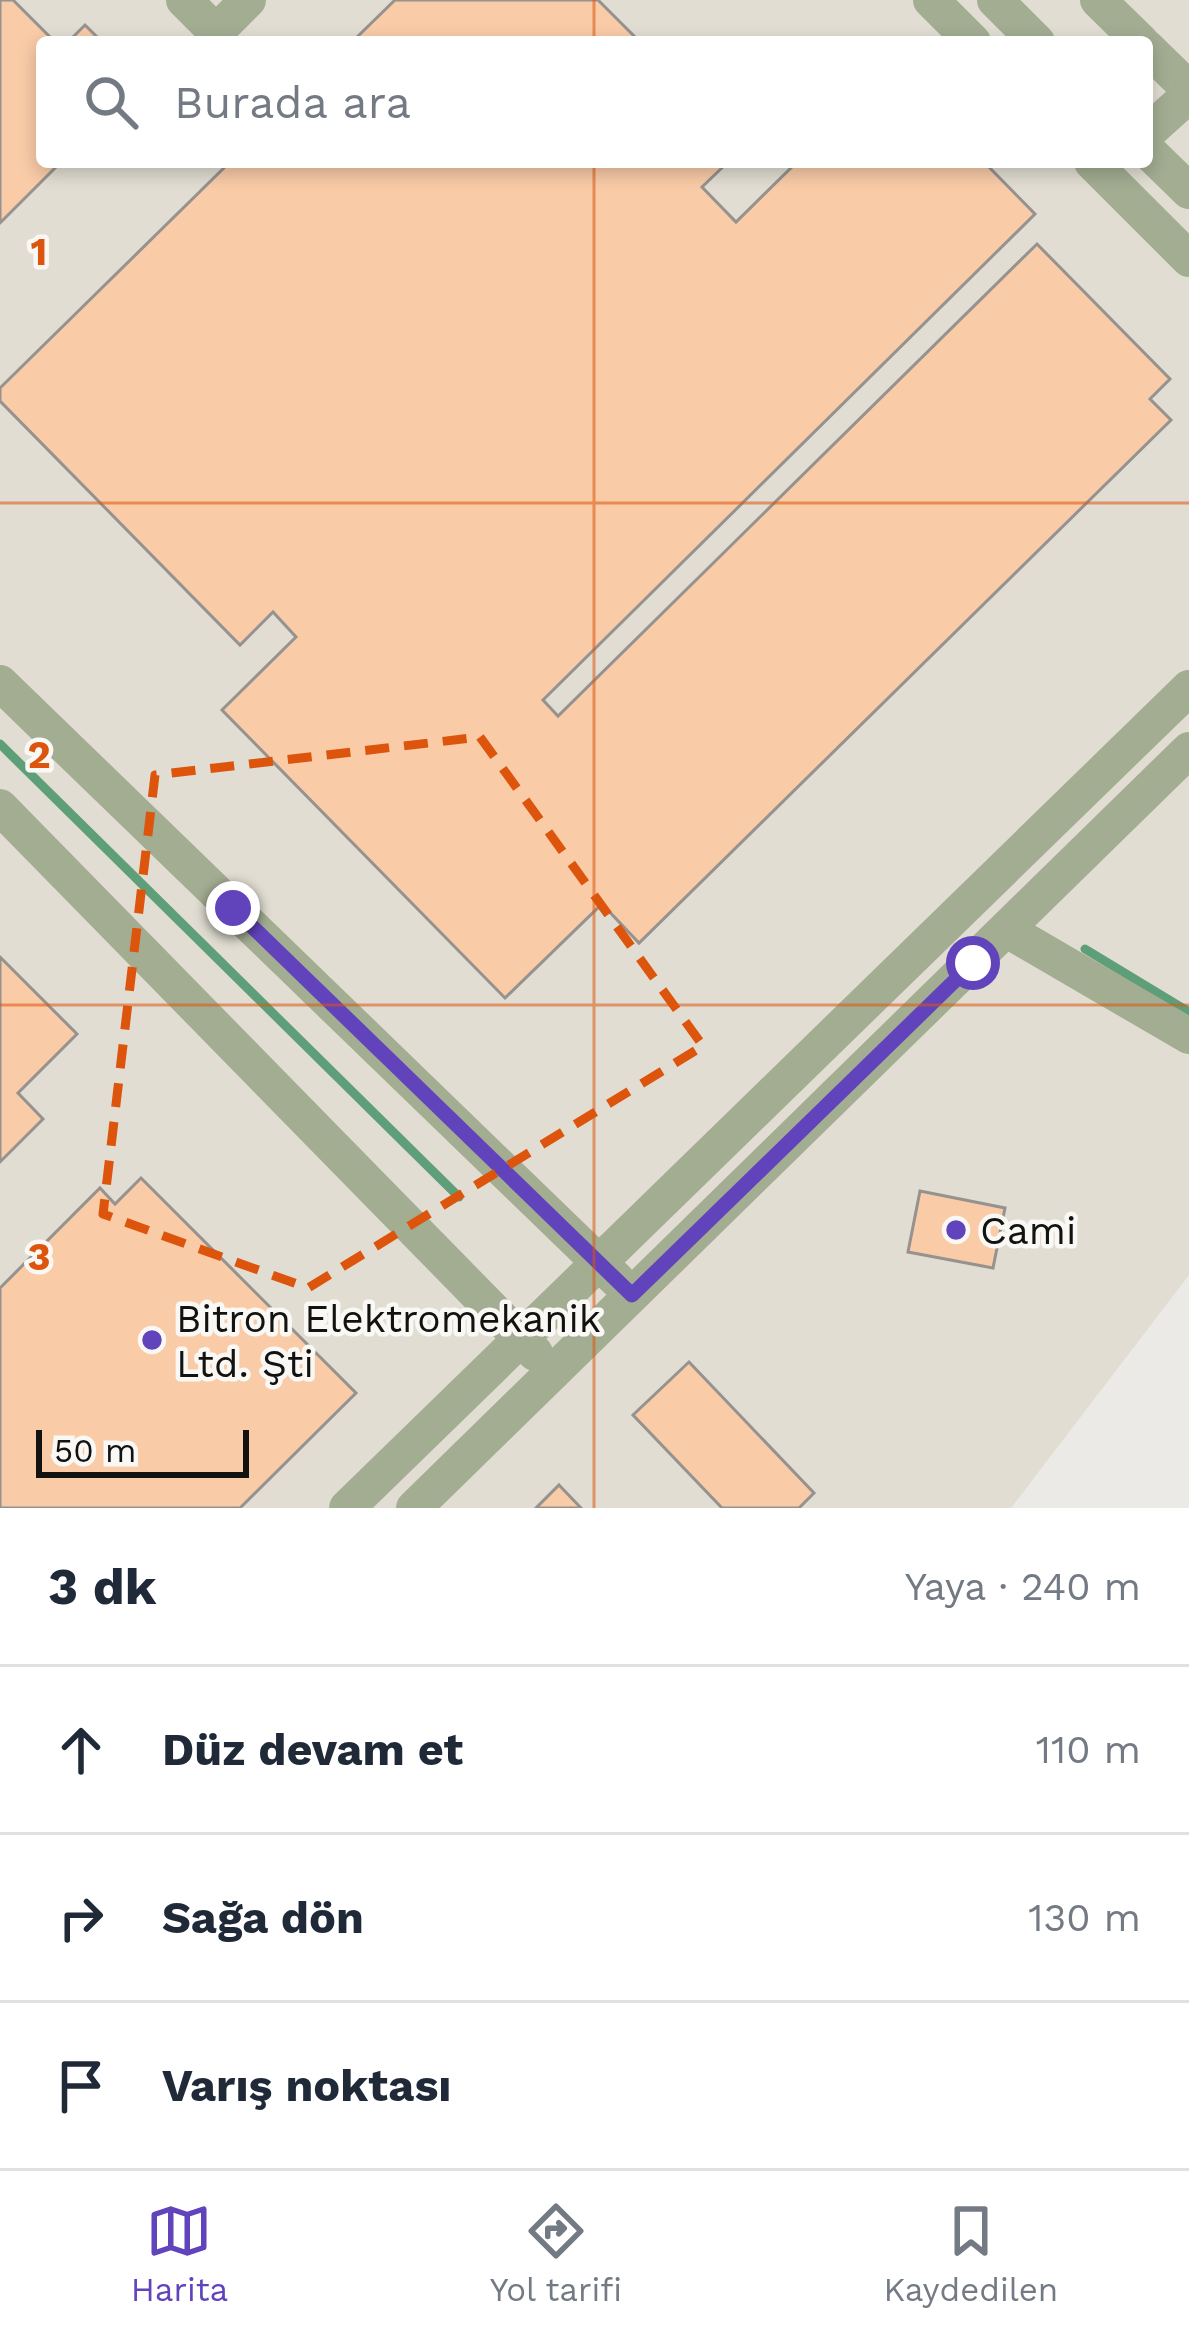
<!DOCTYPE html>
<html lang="tr">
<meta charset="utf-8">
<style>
:root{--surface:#fff;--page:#f2f2f3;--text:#1f2937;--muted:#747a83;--line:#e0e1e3;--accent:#6143bc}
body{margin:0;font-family:"Work Sans",sans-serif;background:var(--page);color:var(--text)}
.scale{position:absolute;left:36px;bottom:30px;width:213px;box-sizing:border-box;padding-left:12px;border:6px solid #121211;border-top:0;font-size:33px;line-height:42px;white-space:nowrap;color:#121211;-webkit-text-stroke:9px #f9f8f4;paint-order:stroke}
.stop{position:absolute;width:36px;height:36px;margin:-27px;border:9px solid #6143bc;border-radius:50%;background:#fff}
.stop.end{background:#6143bc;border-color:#fff;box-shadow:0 3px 12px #0008}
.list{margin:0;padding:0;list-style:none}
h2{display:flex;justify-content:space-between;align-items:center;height:156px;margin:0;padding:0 48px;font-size:51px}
h2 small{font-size:39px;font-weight:400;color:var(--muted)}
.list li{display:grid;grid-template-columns:78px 1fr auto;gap:36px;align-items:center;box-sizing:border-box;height:168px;padding:0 48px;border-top:3px solid var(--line)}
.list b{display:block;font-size:45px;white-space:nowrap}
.list em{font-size:39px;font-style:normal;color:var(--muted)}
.icon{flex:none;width:66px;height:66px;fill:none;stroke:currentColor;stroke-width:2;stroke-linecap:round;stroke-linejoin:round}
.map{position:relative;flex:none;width:1189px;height:1508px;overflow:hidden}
.search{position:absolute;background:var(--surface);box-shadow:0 6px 18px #0003;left:36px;right:36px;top:36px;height:132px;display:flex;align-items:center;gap:30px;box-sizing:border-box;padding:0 42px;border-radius:12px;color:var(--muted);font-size:45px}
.sheet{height:660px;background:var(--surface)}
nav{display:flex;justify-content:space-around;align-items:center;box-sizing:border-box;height:168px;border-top:3px solid var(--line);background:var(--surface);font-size:33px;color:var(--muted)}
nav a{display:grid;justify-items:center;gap:6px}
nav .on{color:var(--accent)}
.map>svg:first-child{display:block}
</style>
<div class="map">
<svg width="1189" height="1508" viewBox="0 0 1189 1508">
<rect width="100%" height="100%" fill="#ebeae6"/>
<path fill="#e1ddd2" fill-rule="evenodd" d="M0 0H1189V1275L1011 1508H0ZM42 42H1147V162H42Z"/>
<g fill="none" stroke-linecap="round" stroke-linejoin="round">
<g stroke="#5e9e78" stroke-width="9">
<polyline points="0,744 459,1197"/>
<polyline points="1085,949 1189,1012"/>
</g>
</g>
<g fill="#f9cba7" stroke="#95928f" stroke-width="3">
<polygon points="0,0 13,0 55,42 42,42 42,162 61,162 0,223"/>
<polygon points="395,0 598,0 640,42 352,42"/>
<polygon points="85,25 102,42 68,42"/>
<polygon points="230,162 728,162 702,187 736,222 797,162 984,162 1035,214 543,700 558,716 1037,244 1170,379 1150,399 1171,420 639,943 602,904 505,998 222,710 296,637 273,612 240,645 0,401 0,388"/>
<polygon points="0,957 77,1034 18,1093 43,1119 0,1162"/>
<polygon points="141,1178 356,1393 240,1508 0,1508 0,1288 100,1188 115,1204"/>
<polygon points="920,1191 1005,1208 993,1268 908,1252"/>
<polygon points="689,1362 814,1493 799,1508 722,1508 633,1415"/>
<polygon points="559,1485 581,1508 536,1508"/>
</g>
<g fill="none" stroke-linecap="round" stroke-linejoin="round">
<g stroke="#a3ad92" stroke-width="36">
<polyline points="184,0 216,32 248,0"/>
<polyline points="931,0 973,42"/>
<polyline points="995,0 1037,42"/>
<polyline points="1098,0 1141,42"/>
<polyline points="1147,48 1189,89"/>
<polyline points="1147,133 1189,95"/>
<polyline points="1147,150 1189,191"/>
<polyline points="1092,162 1189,259"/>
<polyline points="0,683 617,1280"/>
<polyline points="0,807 535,1353"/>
<polyline points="1007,930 1189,1036"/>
<polyline points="347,1508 1189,688"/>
<polyline points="414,1508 1189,750"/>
</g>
</g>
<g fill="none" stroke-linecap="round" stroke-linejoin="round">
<polyline stroke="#6143bc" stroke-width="15" points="233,908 632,1295 973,963"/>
</g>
<path fill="none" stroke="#dd550c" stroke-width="9" stroke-dasharray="24 15" stroke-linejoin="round" d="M480 737 703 1046 308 1288 103 1214 155 775Z"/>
<path fill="none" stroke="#dd550c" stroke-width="3" stroke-opacity="0.55" d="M594 0V42M594 162V1508M0 503H1189M0 1005H1189"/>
<g fill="#6143bc" stroke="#f9f8f4" stroke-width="4.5">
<circle cx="956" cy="1230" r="12"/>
<circle cx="152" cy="1340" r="12"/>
</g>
<g text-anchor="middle" stroke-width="9" stroke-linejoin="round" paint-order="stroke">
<g font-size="39" fill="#121211" stroke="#f9f8f4" text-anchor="start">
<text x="980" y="1244">Cami</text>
<text x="176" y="1332">Bitron Elektromekanik<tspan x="176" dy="45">Ltd. Şti</tspan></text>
</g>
</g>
<g font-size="39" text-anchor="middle" font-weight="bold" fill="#dd550c" stroke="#f9f8f4" stroke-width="9" stroke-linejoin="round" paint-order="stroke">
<text x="39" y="265">1</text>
<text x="39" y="768">2</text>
<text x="39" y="1270">3</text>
</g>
</svg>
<div class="scale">50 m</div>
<div class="stop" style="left:973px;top:963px"></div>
<div class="stop end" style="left:233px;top:908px"></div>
<div class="search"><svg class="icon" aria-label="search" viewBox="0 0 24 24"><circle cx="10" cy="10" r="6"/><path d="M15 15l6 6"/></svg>Burada ara</div>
</div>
<section class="sheet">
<h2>3 dk<small>Yaya · 240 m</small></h2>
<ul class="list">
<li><svg class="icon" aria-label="ahead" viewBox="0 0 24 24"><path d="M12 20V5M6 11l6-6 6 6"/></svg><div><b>Düz devam et</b></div><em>110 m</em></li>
<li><svg class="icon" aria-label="right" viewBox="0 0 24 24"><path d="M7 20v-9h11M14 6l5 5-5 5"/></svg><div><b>Sağa dön</b></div><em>130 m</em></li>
<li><svg class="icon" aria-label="arrive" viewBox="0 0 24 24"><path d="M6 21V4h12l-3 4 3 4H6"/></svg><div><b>Varış noktası</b></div></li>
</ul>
</section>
<nav>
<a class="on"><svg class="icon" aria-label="map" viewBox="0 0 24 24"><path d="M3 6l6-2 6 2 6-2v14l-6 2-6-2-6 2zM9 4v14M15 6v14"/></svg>Harita</a>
<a><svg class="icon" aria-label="directions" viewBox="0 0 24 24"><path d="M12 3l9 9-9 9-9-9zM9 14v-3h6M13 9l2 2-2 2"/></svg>Yol tarifi</a>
<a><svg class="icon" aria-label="saved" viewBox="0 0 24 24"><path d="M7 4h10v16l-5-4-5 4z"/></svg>Kaydedilen</a>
</nav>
